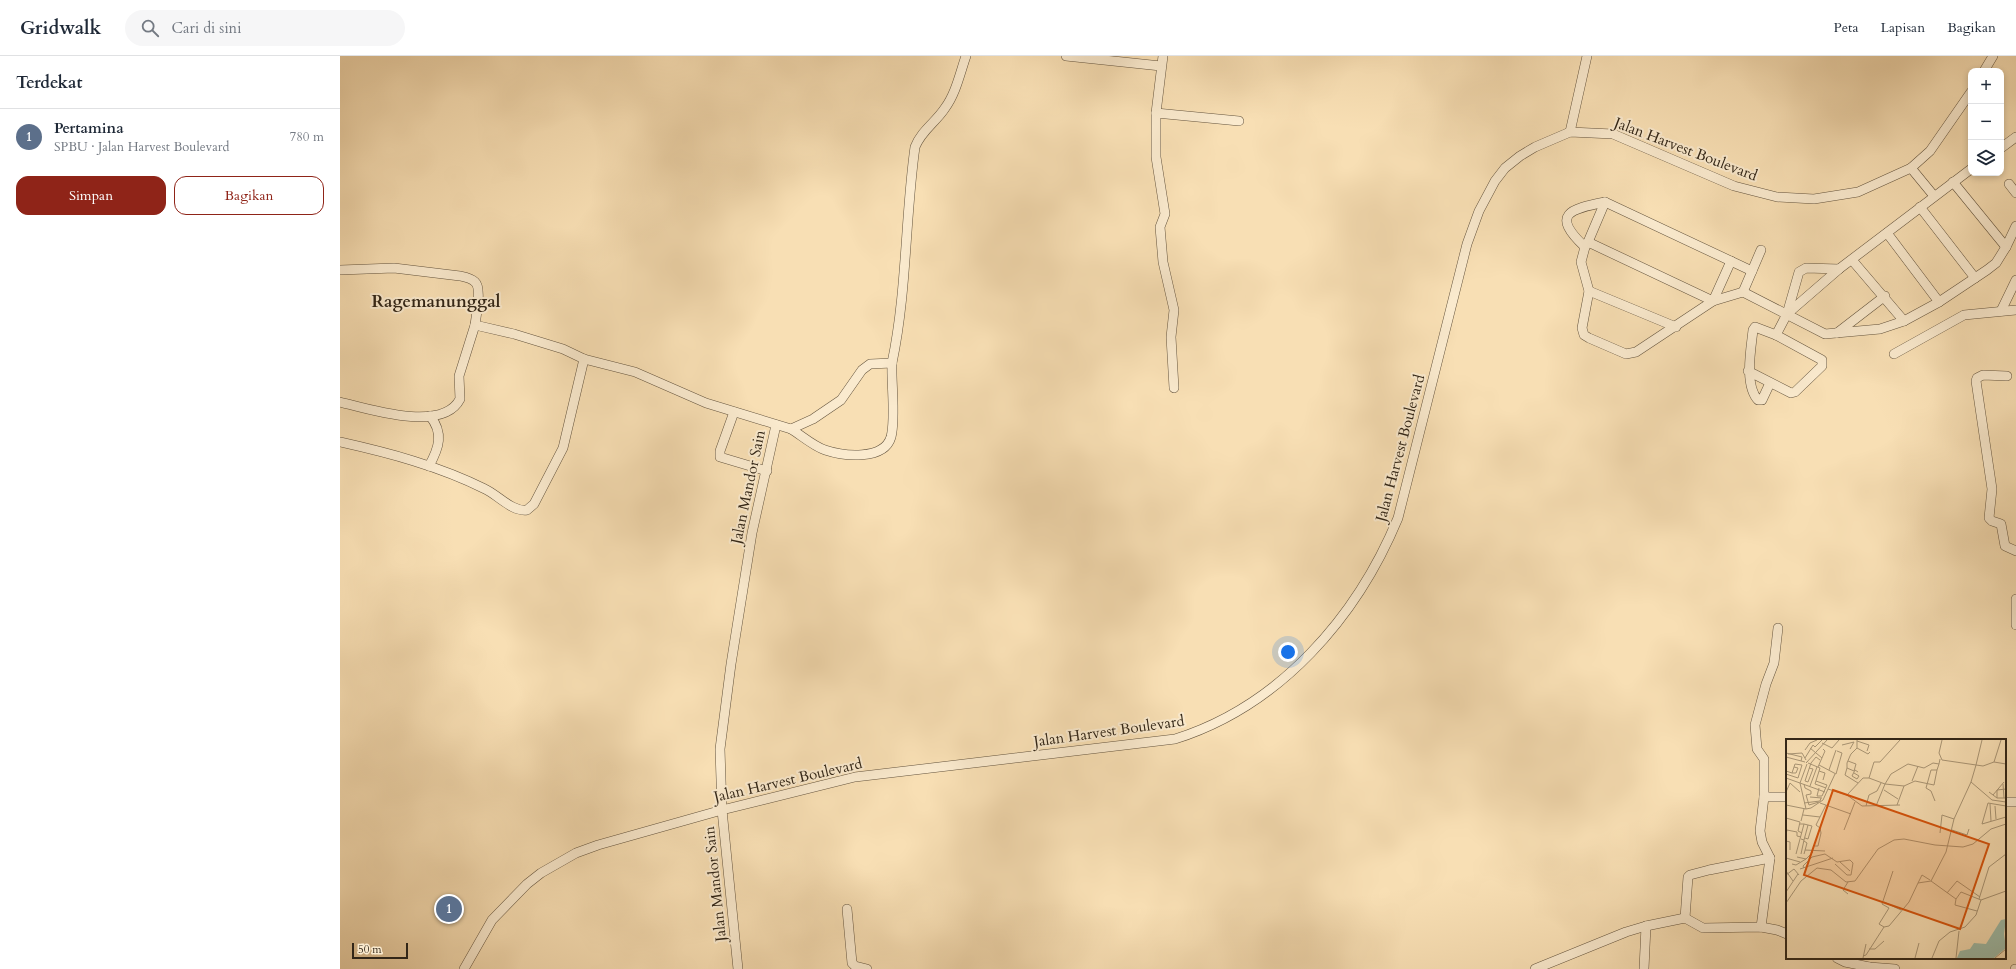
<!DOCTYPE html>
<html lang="id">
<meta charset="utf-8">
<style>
:root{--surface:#fff;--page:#f6f6f7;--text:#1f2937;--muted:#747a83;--line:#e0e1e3;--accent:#8f2418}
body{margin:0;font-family:Cardo,serif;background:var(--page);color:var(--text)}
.controls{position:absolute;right:12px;top:12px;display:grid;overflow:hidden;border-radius:8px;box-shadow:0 2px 6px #0003}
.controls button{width:36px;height:36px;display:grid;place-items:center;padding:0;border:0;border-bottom:1px solid var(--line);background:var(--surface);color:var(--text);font:20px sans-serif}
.scale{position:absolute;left:12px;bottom:10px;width:56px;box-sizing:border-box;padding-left:4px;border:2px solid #322617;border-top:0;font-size:11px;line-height:14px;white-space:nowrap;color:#322617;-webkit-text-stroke:3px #faeace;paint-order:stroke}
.you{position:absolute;left:948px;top:596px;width:14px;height:14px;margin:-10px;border:3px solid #fff;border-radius:50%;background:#1a73e8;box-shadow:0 0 0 6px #1a73e833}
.badge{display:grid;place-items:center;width:26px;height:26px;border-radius:50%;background:var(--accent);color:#fff;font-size:13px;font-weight:700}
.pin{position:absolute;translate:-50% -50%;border:2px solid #fff;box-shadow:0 1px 4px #0006}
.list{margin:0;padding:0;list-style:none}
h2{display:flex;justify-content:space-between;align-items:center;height:52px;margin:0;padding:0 16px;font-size:17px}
h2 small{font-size:13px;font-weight:400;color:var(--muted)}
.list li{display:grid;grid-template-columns:26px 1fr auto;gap:12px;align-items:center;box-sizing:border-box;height:56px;padding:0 16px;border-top:1px solid var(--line)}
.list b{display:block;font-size:15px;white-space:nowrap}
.list p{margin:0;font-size:13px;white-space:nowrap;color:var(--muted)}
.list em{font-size:13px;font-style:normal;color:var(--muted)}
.actions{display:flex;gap:8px;padding:12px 16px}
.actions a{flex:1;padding:9px 0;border:1px solid var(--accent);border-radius:12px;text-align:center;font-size:14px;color:var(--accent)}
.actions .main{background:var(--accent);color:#fff}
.icon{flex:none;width:22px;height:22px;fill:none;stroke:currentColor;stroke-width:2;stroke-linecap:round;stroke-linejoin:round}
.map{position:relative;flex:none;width:1676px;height:913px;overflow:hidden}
header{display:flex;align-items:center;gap:24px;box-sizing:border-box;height:56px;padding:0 20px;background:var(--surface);border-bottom:1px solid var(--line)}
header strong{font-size:19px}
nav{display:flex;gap:22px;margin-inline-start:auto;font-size:14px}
.search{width:280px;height:36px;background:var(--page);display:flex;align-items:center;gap:10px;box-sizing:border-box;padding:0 14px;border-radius:22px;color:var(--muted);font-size:15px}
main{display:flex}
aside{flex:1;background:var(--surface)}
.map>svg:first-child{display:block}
</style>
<header>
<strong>Gridwalk</strong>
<div class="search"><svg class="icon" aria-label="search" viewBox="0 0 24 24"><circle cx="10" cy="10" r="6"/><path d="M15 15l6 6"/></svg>Cari di sini</div>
<nav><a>Peta</a><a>Lapisan</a><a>Bagikan</a></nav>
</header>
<main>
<aside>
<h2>Terdekat<small></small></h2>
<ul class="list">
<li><span class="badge" style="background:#5c6f8a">1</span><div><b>Pertamina</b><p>SPBU · Jalan Harvest Boulevard</p></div><em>780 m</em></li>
</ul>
<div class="actions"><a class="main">Simpan</a><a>Bagikan</a></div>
</aside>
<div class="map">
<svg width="1676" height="913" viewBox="0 0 1676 913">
<rect width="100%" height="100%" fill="#f8dfb4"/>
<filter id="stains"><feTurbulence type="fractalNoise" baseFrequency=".005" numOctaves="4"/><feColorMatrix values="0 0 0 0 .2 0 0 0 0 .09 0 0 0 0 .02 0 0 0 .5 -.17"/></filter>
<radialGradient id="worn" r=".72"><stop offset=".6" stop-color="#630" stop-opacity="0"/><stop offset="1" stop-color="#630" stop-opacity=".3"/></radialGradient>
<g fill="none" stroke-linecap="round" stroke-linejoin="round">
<g stroke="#64543e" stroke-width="10">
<g id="minor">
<polyline points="726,0 821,10"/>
<polyline points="823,0 816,57 816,101 825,158 820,171 823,206 834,254 831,281 834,332"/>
<polyline points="1644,15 1653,0"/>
<polyline points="816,57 899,65"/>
<polyline points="1230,76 1247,0"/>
<polyline points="1661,92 1676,81"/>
<polyline points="1571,112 1594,140"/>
<polyline points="1613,126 1666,191"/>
<polyline points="1669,128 1676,137"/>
<polyline points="1580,151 1635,222"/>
<polyline points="1547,177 1599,246"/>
<polyline points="1248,186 1265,146"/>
<polyline points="1245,191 1248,186 1373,245 1391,205"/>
<polyline points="1512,204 1564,265"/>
<path d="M0 214 54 212 120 220C125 221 131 222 135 226 142 232 136 260 135 269"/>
<path d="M1412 215 1265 146C1230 153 1210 158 1245 191L1241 206 1249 235 1242 272 1244 279 1249 282 1286 298 1296 296 1373 245 1403 236 1485 278 1540 273 1564 265 1599 246 1647 214 1656 207 1666 191 1676 170"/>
<polyline points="1249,235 1336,271"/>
<polyline points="1403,236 1421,194"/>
<polyline points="1661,255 1676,224"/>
<polyline points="1447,258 1499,213 1631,113"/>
<polyline points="1497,277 1545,240"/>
<polyline points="1436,279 1447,258 1459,216 1466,212 1499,213"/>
<polyline points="1554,298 1624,259 1676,254"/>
<path d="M1408 315 1451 337 1455 336 1482 310V304L1436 279 1415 271 1413 274C1411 293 1404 329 1418 344H1422L1430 327"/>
<polyline points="1667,320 1643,319 1637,322 1636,325 1652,433 1649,462 1652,465 1661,468 1665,490 1676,495"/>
<path d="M0 346C28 353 103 377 120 343L119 320 135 269 174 278 223 293 244 303 295 316 366 347 451 373 473 363 501 344 522 314 530 308 552 307C567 236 565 162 575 91 581 75 596 66 605 52 616 37 620 17 626 0"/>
<polyline points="394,356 380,395 380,401 427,415"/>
<path d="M451 373C461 379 473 390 485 394 503 400 544 405 551 381 556 362 551 327 552 307"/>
<path d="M0 386C49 397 99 410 145 433 158 439 172 456 187 454L194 448 223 392 244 303"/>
<path d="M89 410C99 392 104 377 90 360"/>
<polyline points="1676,543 1676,569"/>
<polyline points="1424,741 1447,741"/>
<polyline points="1665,746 1676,746"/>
<polyline points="507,853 512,907 515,910 527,913"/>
<polyline points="1345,862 1348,821 1350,819 1369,814 1430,802"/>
<polyline points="1421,871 1430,802 1422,786 1420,775 1424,741 1424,703 1417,693 1415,669 1426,628 1434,607 1438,572"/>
<polyline points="1497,902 1505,906 1529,911"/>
<path d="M124 913 152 864 187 828 201 817 236 797 258 789 382 754 515 721 835 683C940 650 1017 561 1058 462L1127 188 1139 155 1155 125 1165 112 1180 100 1195 91 1230 76 1273 78 1394 130 1437 141 1474 143 1518 136 1571 112 1590 95 1631 36"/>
<polyline points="398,913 382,754 380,693 391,608 412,477 436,369"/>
<polyline points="1195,913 1286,876 1306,870 1345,862 1363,872 1421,871 1437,874 1447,878"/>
<polyline points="1304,913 1306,870"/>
<polyline points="1528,913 1529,911 1555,913"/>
<polyline points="1675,913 1676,913"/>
</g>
</g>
<use href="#minor" stroke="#faeace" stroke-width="9"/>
</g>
<g text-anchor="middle" stroke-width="4" stroke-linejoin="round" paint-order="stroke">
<g font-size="15" fill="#322617" stroke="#faeace">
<text transform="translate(1346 93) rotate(21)" y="5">Jalan Harvest Boulevard</text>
<text transform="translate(1060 392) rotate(-75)" y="5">Jalan Harvest Boulevard</text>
<text transform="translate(408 431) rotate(-78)" y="5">Jalan Mandor Sain</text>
<text transform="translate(769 675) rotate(-8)" y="5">Jalan Harvest Boulevard</text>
<text transform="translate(448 724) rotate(-13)" y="5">Jalan Harvest Boulevard</text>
<text transform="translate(375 828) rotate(-96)" y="5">Jalan Mandor Sain</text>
</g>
<g font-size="17" font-weight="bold" fill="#322617" stroke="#faeace">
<text x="96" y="251">Ragemanunggal</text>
</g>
</g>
<g transform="translate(1446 683)">
<rect width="220" height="220" fill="#f8dfb4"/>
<path d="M220 180 218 195 220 209 208 219H171L174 212 184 210 188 204 200 205 215 181Z" fill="#9ebdaa"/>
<path fill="none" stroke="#a99575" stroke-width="1" d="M156 1 153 14 156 21 197 27 208 23 220 25M71 2 83 6 81 12M36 4 46 9 53 1M56 6 68 3 64 10M24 9 36 19M71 9 82 15 84 13M19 11 24 4 31 1M0 14 16 18 15 22M2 15 16 14 20 21M0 18 19 23M19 19 27 6 29 8 36 1M22 22 20 24 41 1M62 22 70 25 68 32 61 29V24L64 17 65 15 71 9V1M208 23 215 1M22 24 34 29 29 45 40 49M33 26 50 35 56 14 51 12M190 26 185 43 206 61 220 63M190 26 196 1M32 28 39 12 37 10M61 29 59 36 72 44M43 31 50 11M0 32 6 34 9 25 16 26 12 39 0 35M33 32 39 34 37 41M6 34H10L12 29 8 28M68 34 73 37 71 40 66 37 69 31 72 33M0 39 39 53M83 39 99 45 105 35 122 25 138 29 147 24 153 25 154 20M30 42 41 46 36 57H31L33 49M126 42 132 27M22 43 19 42 25 24 30 18 34 21M22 43 27 30 23 29M18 45 19 49 25 52V55L20 56 23 66 33 63M217 45 218 59M24 47 31 28M42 50 49 35M98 51 112 60M0 53 4 44 14 53M203 53 211 59H220M61 56 76 67 114 66M207 56 218 43M24 58 36 59M211 59V51L220 50M149 62 145 52 140 49 145 31H151L153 25M18 64 34 62 35 59M34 64 65 75M204 65 205 82M0 66 20 70 25 69 37 61 42 50 61 56 77 39H83L88 23H94L114 1M111 66 118 47M80 67 83 56 91 52 95 44M90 67 99 45 118 47 129 42 148 46 151 31M209 67 210 80M20 70 14 44 21 25M17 76 34 78M0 79 14 83 12 92 16 94M15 82 18 70M18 85 26 87 22 100 19 99M196 85 202 64 220 67M196 85 220 78M58 91 69 63M166 91 181 96 183 90M154 94 156 76 168 80M0 95 1 91 11 93V97L15 98M15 100 18 101 22 86M0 102 4 103V111M18 102 21 104 18 115M29 107H32L35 94 34 89 30 86 40 66M19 111 39 112M10 115 18 85H14M15 115 18 101M11 118 20 120 27 113M0 119 14 123M54 123 64 132M6 125 10 126 20 120M18 129 17 127 26 118 39 115 51 123 64 121 67 124 65 136H61L49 125M14 130 47 119M0 132 7 142M0 136 8 130 13 136M145 142 160 113 168 80 185 43M145 142 170 160 175 153 195 161M62 143 57 151 62 155M132 144 136 136 144 141M0 153 12 135M161 154 171 142 194 158M170 160 169 166 191 172M193 160 203 128 220 115M98 163 115 171M0 164 15 142 31 129 45 131 60 143 69 142 92 110 108 101 118 100 149 106 177 108 187 105 205 90 220 85M98 188 93 185 103 169 96 165 107 132M83 210H89L98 202M77 217 80 216 98 188 103 187 123 163 132 144 145 142M77 219 80 205M129 219 133 204M146 219 153 202 164 193 179 188 190 176 195 161 220 152M170 219 173 192M209 219 220 210"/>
<path fill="#d6540d" fill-opacity="0.15" stroke="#d6540d" stroke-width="2" d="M47 51 203 105 174 190 18 136Z"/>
<rect width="220" height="220" fill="none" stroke="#322617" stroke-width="2"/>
</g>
<rect width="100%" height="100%" filter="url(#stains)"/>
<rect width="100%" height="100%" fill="url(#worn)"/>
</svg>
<div class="controls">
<button>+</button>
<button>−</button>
<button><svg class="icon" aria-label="layers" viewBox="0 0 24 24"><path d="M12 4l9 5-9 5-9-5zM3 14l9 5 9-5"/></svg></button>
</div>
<div class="scale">50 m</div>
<div class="you"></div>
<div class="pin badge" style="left:109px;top:853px;background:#5c6f8a">1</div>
</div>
</main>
